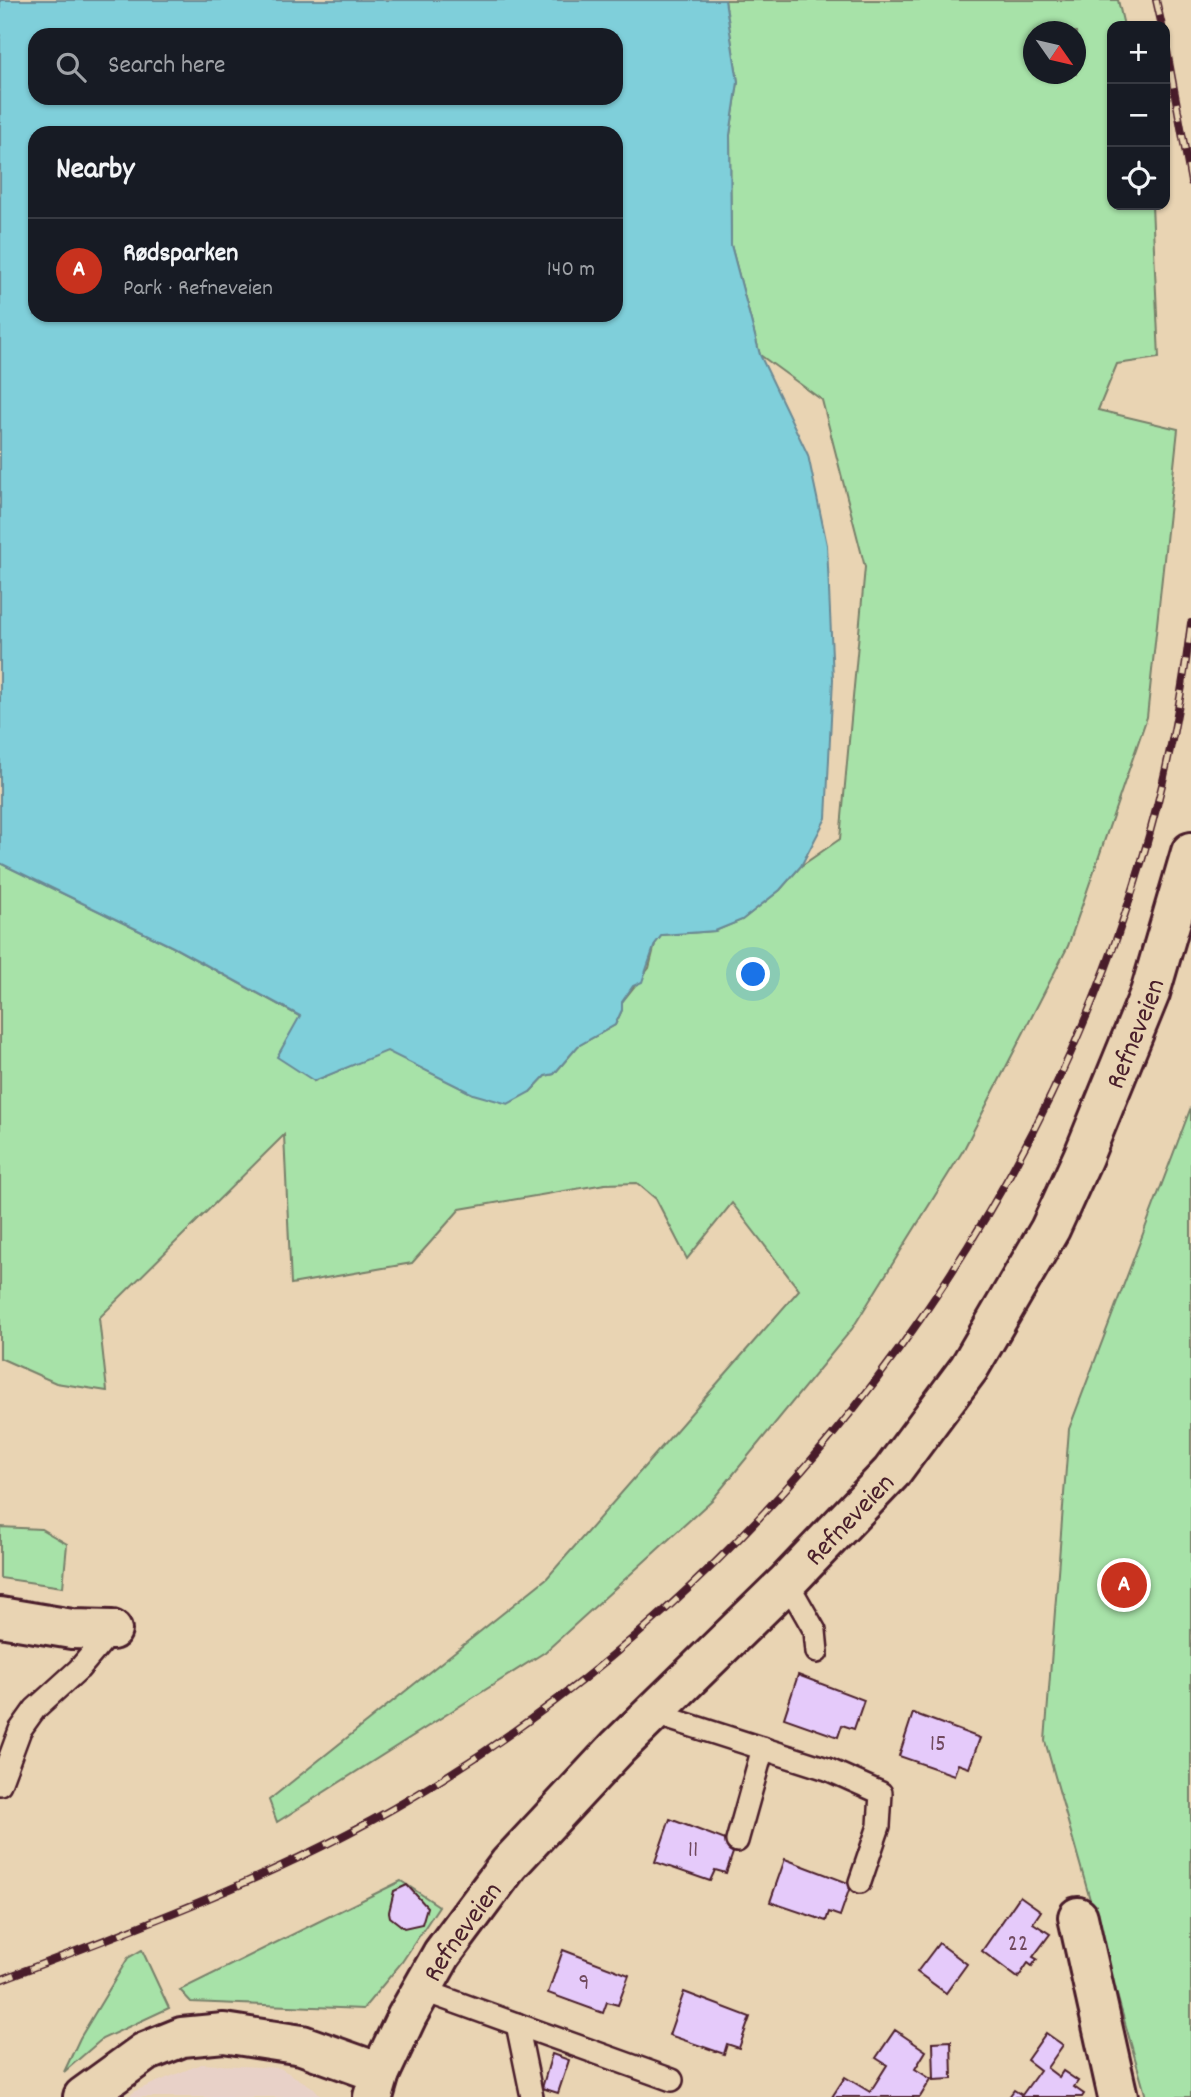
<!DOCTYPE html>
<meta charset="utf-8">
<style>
:root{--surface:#171b24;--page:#20242c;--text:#f1f3f6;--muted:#9ea1a6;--line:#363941;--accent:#c8321e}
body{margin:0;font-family:Dekko,sans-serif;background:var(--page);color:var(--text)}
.controls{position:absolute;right:21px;top:21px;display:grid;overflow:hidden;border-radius:14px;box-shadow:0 2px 5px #0004}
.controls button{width:63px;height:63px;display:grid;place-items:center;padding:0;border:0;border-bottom:2px solid var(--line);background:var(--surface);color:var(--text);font:35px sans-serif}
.compass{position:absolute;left:1023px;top:21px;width:63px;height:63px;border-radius:50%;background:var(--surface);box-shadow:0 2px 5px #0004;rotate:124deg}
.you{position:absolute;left:754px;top:975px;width:24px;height:24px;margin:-18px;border:5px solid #fff;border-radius:50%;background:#1a73e8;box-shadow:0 0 0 10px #1a73e833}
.badge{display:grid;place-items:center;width:46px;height:46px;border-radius:50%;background:var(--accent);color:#fff;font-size:23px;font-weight:700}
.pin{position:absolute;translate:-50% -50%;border:4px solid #fff;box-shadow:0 2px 7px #0006}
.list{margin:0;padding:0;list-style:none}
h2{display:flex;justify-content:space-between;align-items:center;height:91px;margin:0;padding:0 28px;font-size:30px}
h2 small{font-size:23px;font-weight:400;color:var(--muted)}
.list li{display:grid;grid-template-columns:46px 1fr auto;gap:21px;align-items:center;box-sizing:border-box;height:105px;padding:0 28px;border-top:2px solid var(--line)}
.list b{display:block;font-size:26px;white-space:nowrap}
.list p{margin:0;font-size:23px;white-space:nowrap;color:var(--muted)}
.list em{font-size:23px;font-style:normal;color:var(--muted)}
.icon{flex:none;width:38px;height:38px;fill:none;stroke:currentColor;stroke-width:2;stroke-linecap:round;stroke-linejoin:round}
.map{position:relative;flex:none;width:1191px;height:2097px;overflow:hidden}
.search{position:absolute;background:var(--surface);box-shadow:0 2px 5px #0004;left:28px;top:28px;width:595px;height:77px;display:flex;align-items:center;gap:18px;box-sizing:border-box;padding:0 24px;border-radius:21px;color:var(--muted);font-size:26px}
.panel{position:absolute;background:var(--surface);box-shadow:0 2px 5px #0004;left:28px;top:126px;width:595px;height:196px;border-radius:21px}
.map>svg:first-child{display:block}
</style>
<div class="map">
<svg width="1191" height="2097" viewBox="0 0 1191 2097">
<rect width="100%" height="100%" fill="#e9d4b3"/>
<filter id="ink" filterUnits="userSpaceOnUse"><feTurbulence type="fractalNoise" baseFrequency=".0143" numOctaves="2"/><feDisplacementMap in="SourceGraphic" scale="14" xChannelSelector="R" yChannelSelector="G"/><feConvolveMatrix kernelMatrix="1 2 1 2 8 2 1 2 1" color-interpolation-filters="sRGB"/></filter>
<g filter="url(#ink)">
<polygon fill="#e8d1c8" points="201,2064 280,2068 314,2088 322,2097 128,2097 135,2091"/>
<g fill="#a7e2a8" stroke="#78806a" stroke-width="2" fill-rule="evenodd">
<path d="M725 0H1118L1124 26H1112V205H1152L1159 358 1117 364 1098 410 1178 429 1147 717 1068 946 964 1149 852 1329 713 1499 545 1652 277 1822 269 1800 547 1578 799 1290 732 1203 687 1259 656 1199 637 1183 605 1184 460 1209 412 1263 291 1284 284 1135 99 1318 107 1391 56 1383 0 1358V863L173 947 301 1017 314 1081 387 1050 473 1094 530 1092 545 1076 554 1074 578 1046 615 1025 622 1010V1002L649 968 655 944 662 935 715 931 742 920 780 890 801 866 840 839 865 567 822 400 760 355 731 245 730 135 738 82ZM1034 32H1076V74H1034Z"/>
<polygon points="1191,1107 1191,2097 1146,2097 1045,1741 1069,1429"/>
<polygon points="0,1527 41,1529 67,1544 63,1587 0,1578"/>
<polygon points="401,1881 439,1906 402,1962 363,2009 191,2002 180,1990"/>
<polygon points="142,1950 169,2008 102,2039 64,2072 80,2038 128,1958"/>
</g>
<path fill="#7fcfda" stroke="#6a8994" stroke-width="2" fill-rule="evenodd" d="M0 0H725L738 82 730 135 731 245 760 355 808 455 827 545 833 679 826 818 801 866 780 890 742 920 715 931 662 935 655 944 642 982 633 986 622 1002V1010L615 1025 578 1046 554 1074 545 1076 530 1092 508 1104 473 1094 387 1051 314 1081 277 1057 300 1016 173 947 0 863ZM35 35H616V98H35ZM35 133H616V315H35Z"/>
<g fill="#e5cafa" stroke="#4a1f2b" stroke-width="2">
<polygon points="798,1675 864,1700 854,1729 842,1725 838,1737 784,1718"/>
<polygon points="913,1713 980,1738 969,1768 958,1764 954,1775 899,1756"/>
<polygon points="670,1819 736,1844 726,1873 715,1870 710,1881 655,1862"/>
<polygon points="785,1859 851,1884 840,1916 829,1912 826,1921 770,1902"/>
<polygon points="407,1885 427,1907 422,1924 404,1928 390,1917 389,1912 394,1891"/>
<polygon points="1020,1896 1041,1911 1033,1923 1050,1934 1033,1957 1037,1959 1032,1966 1028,1963 1018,1978 982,1951"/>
<polygon points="939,1943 967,1964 946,1993 917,1972"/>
<polygon points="563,1950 629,1975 618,2005 607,2002 603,2013 548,1993"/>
<polygon points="684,1992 750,2017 739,2048 727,2044 724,2054 669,2035"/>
<polygon points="895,2030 926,2051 915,2069 931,2079 920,2097 832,2097 845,2077 870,2092 887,2065 876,2058"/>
<polygon points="1046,2033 1063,2045 1047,2068 1059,2077 1063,2071 1078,2081 1074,2087 1084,2094 1082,2097 1009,2097 1014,2090 1022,2095 1040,2070 1027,2060"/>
<polygon points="951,2041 952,2079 934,2080 933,2042"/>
<polygon points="552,2054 569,2060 558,2093 542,2088"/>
</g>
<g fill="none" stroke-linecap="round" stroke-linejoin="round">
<g stroke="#4a1f2b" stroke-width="26">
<g id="lane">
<polyline points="787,1582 815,1631 817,1652"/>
<polyline points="652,1713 827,1769 881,1793 879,1826 860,1882"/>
<polyline points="0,1784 20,1730 35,1709 79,1669 112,1630"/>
<polyline points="737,1841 763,1748"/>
<polyline points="422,1990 672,2080"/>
<polyline points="517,2024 532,2097"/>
</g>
</g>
<g stroke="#4a1f2b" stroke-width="44">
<g id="street">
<polyline points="0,1617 72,1629 112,1630"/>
<polyline points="1078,1917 1118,2097"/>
<polyline points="83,2097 145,2052 182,2037 224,2033 302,2045 380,2073"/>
<path id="s1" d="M373 2097 380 2073 407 2016 442 1954 509 1864 618 1747 787 1582 891 1473 969 1368 1050 1229 1083 1157 1150 993 1191 852"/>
</g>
</g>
<use href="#lane" stroke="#e9d4b3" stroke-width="21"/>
<use href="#street" stroke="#e9d4b3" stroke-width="38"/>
<g stroke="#4a1f2b" stroke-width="8">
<g id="rail">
<polyline points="1156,0 1162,26"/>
<polyline points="1165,40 1191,182"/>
<path d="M0 1980C150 1923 300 1868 436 1783 836 1534 1135 1094 1191 623"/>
</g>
</g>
<use href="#rail" stroke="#e9d4b3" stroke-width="5" stroke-dasharray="16" stroke-linecap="butt"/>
</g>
</g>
<g text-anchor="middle" stroke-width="5" stroke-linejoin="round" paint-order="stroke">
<g font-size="24" fill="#714a5f">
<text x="938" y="1750">15</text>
<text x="693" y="1856">11</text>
<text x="1018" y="1950">22</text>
<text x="584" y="1989">9</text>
</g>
<g font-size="28" fill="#4a1f2b" stroke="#e9d4b3">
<text dy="10" stroke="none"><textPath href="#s1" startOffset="1323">Refneveien</textPath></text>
<text dy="10" stroke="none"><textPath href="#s1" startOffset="756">Refneveien</textPath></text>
<text dy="10" stroke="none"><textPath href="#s1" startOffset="189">Refneveien</textPath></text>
</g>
</g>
</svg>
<div class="controls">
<button>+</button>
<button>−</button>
<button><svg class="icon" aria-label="locate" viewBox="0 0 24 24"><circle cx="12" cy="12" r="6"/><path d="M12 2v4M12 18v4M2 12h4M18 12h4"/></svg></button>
</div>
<svg class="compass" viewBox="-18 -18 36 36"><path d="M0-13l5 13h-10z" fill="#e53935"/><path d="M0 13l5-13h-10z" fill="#9ea1a6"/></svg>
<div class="you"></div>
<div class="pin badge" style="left:1124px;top:1585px">A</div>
<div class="search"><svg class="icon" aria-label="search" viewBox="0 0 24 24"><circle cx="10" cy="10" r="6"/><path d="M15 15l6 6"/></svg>Search here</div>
<section class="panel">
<h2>Nearby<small></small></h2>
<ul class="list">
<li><span class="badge">A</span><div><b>Rødsparken</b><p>Park · Refneveien</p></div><em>140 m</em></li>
</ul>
</section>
</div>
